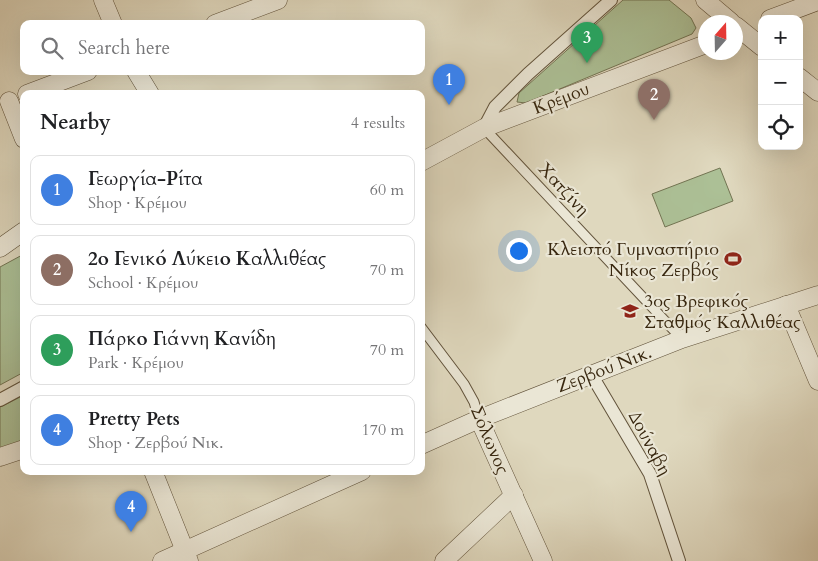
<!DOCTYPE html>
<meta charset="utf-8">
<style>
:root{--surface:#fff;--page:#f6f6f6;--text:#202124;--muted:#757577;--line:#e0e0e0;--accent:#7c3aed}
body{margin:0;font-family:Cardo,serif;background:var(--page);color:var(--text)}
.controls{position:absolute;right:15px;top:15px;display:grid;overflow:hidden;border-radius:10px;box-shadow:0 5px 20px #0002}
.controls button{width:45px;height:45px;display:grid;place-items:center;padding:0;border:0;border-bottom:1px solid var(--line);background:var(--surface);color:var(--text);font:25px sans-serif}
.compass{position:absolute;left:698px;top:15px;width:45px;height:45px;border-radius:50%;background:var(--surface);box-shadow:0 5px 20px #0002;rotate:20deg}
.you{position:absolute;left:518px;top:250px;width:18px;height:18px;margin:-12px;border:4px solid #fff;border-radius:50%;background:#1a73e8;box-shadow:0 0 0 8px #1a73e833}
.badge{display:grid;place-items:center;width:32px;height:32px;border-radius:50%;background:var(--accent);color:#fff;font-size:16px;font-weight:700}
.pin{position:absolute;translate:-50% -41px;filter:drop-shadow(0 1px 2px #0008)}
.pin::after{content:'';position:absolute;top:26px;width:18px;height:15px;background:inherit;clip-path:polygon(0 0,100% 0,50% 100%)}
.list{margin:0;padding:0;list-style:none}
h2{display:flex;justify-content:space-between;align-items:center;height:65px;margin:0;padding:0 20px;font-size:21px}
h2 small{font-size:16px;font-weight:400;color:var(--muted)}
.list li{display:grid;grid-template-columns:32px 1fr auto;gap:15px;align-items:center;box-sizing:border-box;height:70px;margin:0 10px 10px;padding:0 10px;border:1px solid var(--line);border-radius:10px}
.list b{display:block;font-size:19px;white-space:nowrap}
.list p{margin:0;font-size:16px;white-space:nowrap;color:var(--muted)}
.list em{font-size:16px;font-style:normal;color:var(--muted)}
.icon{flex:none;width:28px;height:28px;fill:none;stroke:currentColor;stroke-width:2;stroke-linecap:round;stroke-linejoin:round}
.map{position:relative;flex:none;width:818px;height:561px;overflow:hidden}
.search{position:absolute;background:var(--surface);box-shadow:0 5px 20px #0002;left:20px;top:20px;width:405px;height:55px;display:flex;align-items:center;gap:12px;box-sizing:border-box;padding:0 18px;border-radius:10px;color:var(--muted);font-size:19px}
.panel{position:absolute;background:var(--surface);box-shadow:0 5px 20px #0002;left:20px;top:90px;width:405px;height:385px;border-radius:10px}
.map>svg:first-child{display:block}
</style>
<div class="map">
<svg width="818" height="561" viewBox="0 0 818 561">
<rect width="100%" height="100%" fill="#dfd8be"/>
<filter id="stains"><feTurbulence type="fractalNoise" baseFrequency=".004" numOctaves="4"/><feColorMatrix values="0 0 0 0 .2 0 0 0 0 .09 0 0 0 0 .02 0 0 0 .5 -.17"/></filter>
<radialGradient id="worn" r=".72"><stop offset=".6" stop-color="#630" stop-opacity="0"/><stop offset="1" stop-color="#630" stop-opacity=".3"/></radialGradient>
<g fill="#acc096" stroke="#727452">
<polygon points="623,0 669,0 691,18 696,28 692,34 526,103 517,102 519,93"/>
<polygon points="720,168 733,201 665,227 652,194"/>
<polygon points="24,254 24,372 0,385 0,267"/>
<polygon points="24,395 24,441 0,448 0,407"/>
</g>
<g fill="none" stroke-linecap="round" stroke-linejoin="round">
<g stroke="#62533b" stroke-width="11">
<g id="service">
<polyline points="484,128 682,339"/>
<polyline points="421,327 464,384 474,402 479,419"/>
</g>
</g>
<g stroke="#62533b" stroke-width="14">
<g id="pedestrian">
<polyline points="484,128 495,107 528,74 611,0"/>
<polyline points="591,374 650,474 679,561"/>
<polyline points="0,400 24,387"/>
</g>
</g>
<g stroke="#62533b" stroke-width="19">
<g id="minor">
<polyline points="103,0 113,24"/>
<polyline points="705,0 731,22"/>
<polyline points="770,19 818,1"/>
<polyline points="215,24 278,0"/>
<polyline points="736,26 762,47"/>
<polyline points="136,71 150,94"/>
<polyline points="799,77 818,92"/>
<polyline points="27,94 88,71"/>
<polyline points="9,101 24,139"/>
<polyline points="421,162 484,128 706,44"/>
<polyline points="0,248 24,231"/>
<polyline points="786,305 818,381"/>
<polyline points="479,419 543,561"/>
<polyline points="421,445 479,419 682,339 818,295"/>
<polyline points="0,457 24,449"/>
<polyline points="153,471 189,561"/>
<polyline points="162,561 362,471"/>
<polyline points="444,561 514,495"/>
</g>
</g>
<use href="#service" stroke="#eae6d5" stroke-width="9"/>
<use href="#pedestrian" stroke="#eae6d5" stroke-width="12"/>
<use href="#minor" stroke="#eae6d5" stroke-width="18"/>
</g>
<defs>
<g id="stadium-bare" transform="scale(1.35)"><path d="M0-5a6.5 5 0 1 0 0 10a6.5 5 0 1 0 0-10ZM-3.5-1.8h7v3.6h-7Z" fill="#8f2418" stroke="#eae6d5" stroke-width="2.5" paint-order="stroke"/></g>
<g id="school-bare" transform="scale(1.35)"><path d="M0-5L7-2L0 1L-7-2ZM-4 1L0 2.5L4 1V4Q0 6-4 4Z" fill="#8f2418" stroke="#eae6d5" stroke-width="2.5" paint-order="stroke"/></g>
</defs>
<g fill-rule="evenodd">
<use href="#stadium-bare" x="733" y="259"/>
<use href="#school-bare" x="630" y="311"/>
</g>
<g text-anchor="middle" stroke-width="4.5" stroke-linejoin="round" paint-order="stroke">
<g font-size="18" fill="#38270f" stroke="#eae6d5">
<text transform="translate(561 98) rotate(-21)" y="6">Κρέμου</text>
<text transform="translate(564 189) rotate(47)" y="6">Χατζίνη</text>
<text transform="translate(604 369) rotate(-21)" y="6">Ζερβού Νικ.</text>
<text transform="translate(490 440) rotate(67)" y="6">Σόλωνος</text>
<text transform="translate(650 443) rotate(62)" y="6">Δούναβη</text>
</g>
<g font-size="18" fill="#38270f" stroke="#eae6d5" text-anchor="end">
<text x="719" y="255">Κλειστό Γυμναστήριο<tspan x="719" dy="21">Νίκος Ζερβός</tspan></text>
<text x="644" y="307" text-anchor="start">3ος Βρεφικός<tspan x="644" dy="21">Σταθμός Καλλιθέας</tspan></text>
</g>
</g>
<rect width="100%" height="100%" filter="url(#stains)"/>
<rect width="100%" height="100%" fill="url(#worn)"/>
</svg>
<div class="controls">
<button>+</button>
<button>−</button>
<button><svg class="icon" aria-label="locate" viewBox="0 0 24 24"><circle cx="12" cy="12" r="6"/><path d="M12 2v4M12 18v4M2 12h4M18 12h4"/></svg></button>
</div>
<svg class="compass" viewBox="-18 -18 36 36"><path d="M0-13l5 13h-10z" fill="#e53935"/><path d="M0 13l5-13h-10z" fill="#757577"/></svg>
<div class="you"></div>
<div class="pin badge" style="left:449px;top:105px;background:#3f7fe0">1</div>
<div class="pin badge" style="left:654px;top:120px;background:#8d6e63">2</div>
<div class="pin badge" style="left:587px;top:63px;background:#2e9e5b">3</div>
<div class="pin badge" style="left:131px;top:532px;background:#3f7fe0">4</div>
<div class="search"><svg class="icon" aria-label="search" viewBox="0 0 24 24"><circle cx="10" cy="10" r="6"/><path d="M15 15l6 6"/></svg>Search here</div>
<section class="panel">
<h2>Nearby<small>4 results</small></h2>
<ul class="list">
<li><span class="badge" style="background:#3f7fe0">1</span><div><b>Γεωργία-Ρίτα</b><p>Shop · Κρέμου</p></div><em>60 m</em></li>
<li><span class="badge" style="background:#8d6e63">2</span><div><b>2ο Γενικό Λύκειο Καλλιθέας</b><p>School · Κρέμου</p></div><em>70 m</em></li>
<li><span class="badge" style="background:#2e9e5b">3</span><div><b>Πάρκο Γιάννη Κανίδη</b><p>Park · Κρέμου</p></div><em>70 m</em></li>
<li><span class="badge" style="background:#3f7fe0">4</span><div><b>Pretty Pets</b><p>Shop · Ζερβού Νικ.</p></div><em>170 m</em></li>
</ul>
</section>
</div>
